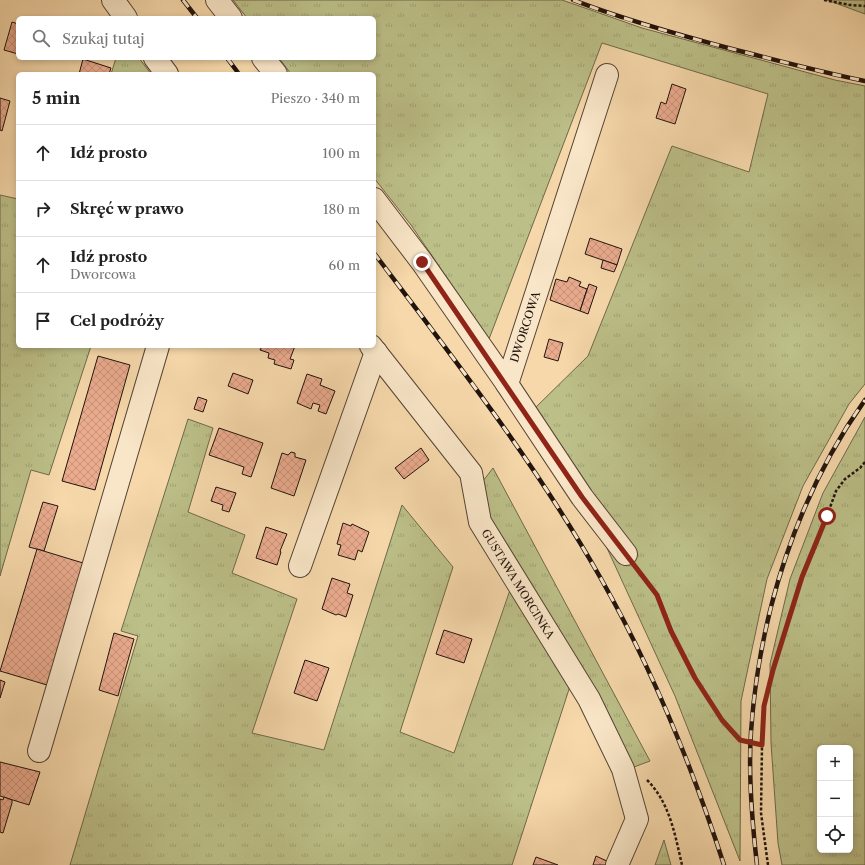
<!DOCTYPE html>
<html lang="pl">
<meta charset="utf-8">
<style>
:root{--surface:#fff;--page:#f2f2f2;--text:#222;--muted:#767676;--line:#e0e0e0}
body{margin:0;font-family:"Libre Caslon Text",serif;background:var(--page);color:var(--text)}
.controls{position:absolute;right:12px;bottom:12px;display:grid;overflow:hidden;border-radius:6px;box-shadow:0 2px 6px #0003}
.controls button{width:36px;height:36px;display:grid;place-items:center;padding:0;border:0;border-bottom:1px solid var(--line);background:var(--surface);color:var(--text);font:20px sans-serif}
.stop{position:absolute;width:12px;height:12px;margin:-9px;border:3px solid #8f2418;border-radius:50%;background:#fff}
.stop.end{background:#8f2418;border-color:#fff;box-shadow:0 1px 4px #0008}
.list{margin:0;padding:0;list-style:none}
h2{display:flex;justify-content:space-between;align-items:center;height:52px;margin:0;padding:0 16px;font-size:17px}
h2 small{font-size:13px;font-weight:400;color:var(--muted)}
.list li{display:grid;grid-template-columns:26px 1fr auto;gap:12px;align-items:center;box-sizing:border-box;height:56px;padding:0 16px;border-top:1px solid var(--line)}
.list b{display:block;font-size:15px;white-space:nowrap}
.list p{margin:0;font-size:13px;white-space:nowrap;color:var(--muted)}
.list em{font-size:13px;font-style:normal;color:var(--muted)}
.icon{flex:none;width:22px;height:22px;fill:none;stroke:currentColor;stroke-width:2;stroke-linecap:round;stroke-linejoin:round}
.map{position:relative;flex:none;width:865px;height:865px;overflow:hidden}
.search{position:absolute;background:var(--surface);box-shadow:0 2px 6px #0003;left:16px;top:16px;width:360px;height:44px;display:flex;align-items:center;gap:10px;box-sizing:border-box;padding:0 14px;border-radius:6px;color:var(--muted);font-size:15px}
.panel{position:absolute;background:var(--surface);box-shadow:0 2px 6px #0003;left:16px;top:72px;width:360px;height:276px;border-radius:6px}
.map>svg:first-child{display:block}
</style>
<div class="map">
<svg width="865" height="865" viewBox="0 0 865 865">
<defs>
<pattern id="grass-tufts" width="24" height="20" patternUnits="userSpaceOnUse"><rect width="24" height="20" fill="#bcbf88"/><path d="M3 7l-1-3M5 7V3M7 7l1-3M15 17l-1-3M17 17v-4M19 17l1-3" fill="none" stroke="#a1a374"/></pattern>
<pattern id="building-cross-hatch" width="8" height="8" patternUnits="userSpaceOnUse"><rect width="8" height="8" fill="#eaab8e"/><path d="M0 0l8 8M0 8l8-8" fill="none" stroke="#c89279"/></pattern>
</defs>
<rect width="100%" height="100%" fill="#f6d8aa"/>
<filter id="stains"><feTurbulence type="fractalNoise" baseFrequency=".005" numOctaves="4"/><feColorMatrix values="0 0 0 0 .2 0 0 0 0 .09 0 0 0 0 .02 0 0 0 .5 -.17"/></filter>
<radialGradient id="worn" r=".72"><stop offset=".6" stop-color="#630" stop-opacity="0"/><stop offset="1" stop-color="#630" stop-opacity=".3"/></radialGradient>
<g fill="url(#grass-tufts)" stroke="#6e694a" fill-rule="evenodd">
<polygon points="233,0 562,0 642,28 835,80 865,86 865,384 849,404 803,486 767,579 741,701 740,861 675,696 572,472 533,410 588,356 672,146 749,172 768,94 602,43 489,339 411,225 374,178 374,74 291,74 279,58 374,58 374,18 247,18"/>
<polygon points="827,0 865,0 865,14"/>
<polygon points="116,58 139,58 151,74 111,74"/>
<polygon points="0,195 18,199 18,346 91,346 49,475 31,470 0,576"/>
<path d="M865 417V865H782L778 843 771 743 770 664 790 579 823 493ZM820 748H850V850H820Z"/>
<polygon points="188,419 213,428 188,512 245,535 232,573 297,599 252,733 324,750 402,505 453,567 400,732 454,753 511,587 466,503 493,468 650,761 618,773 572,680 512,865 70,865 138,636 121,631"/>
<polygon points="664,840 671,865 655,865"/>
</g>
<g fill="url(#building-cross-hatch)" stroke="#21130d">
<polygon points="12,22 18,24 18,54 4,50"/>
<polygon points="83,59 111,68 109,74 79,74"/>
<polygon points="672,84 686,89 675,124 656,118 661,102 666,104"/>
<polygon points="0,98 10,101 2,131 0,130"/>
<polygon points="590,238 622,249 617,265 585,254"/>
<polygon points="603,260 617,265 614,272 601,268"/>
<polygon points="569,277 581,282 579,286 587,289 580,311 550,300 556,279 567,282"/>
<polygon points="589,284 597,287 588,314 580,311"/>
<polygon points="549,339 563,343 558,361 544,357"/>
<polygon points="262,346 295,346 290,359 294,360 291,369 274,364 275,360 268,358 269,353 260,350"/>
<polygon points="98,356 130,365 95,490 62,481"/>
<polygon points="233,373 253,380 248,394 228,386"/>
<polygon points="307,374 322,379 320,385 335,391 326,414 318,411 320,405 313,403 311,409 297,403"/>
<polygon points="198,397 207,400 203,412 194,409"/>
<polygon points="219,428 263,443 251,477 242,474 244,467 209,455"/>
<polygon points="421,448 429,460 404,479 395,468"/>
<polygon points="291,452 295,453 295,457 306,460 294,496 271,488 282,453 288,455"/>
<polygon points="216,487 236,493 229,512 222,510 223,505 211,501"/>
<polygon points="43,502 58,506 44,551 29,547"/>
<polygon points="343,523 351,526 352,524 369,532 362,552 358,550 355,560 338,555 341,545 337,544"/>
<polygon points="266,527 287,534 280,551 281,552 277,565 256,558"/>
<polygon points="37,549 83,563 47,685 0,671"/>
<polygon points="332,578 350,584 347,593 353,595 346,617 338,614 336,615 322,609"/>
<polygon points="444,630 472,639 464,663 436,654"/>
<polygon points="114,633 134,639 118,696 99,690"/>
<polygon points="305,660 329,668 317,701 294,693"/>
<polygon points="0,680 5,682 0,698"/>
<polygon points="0,762 40,772 29,805 0,796"/>
<polygon points="4,797 12,800 12,803 3,833 0,832 0,799 3,800"/>
<polygon points="596,856 609,862 608,865 593,865"/>
<polygon points="536,857 558,865 533,865"/>
</g>
<g fill="none" stroke-linecap="round" stroke-linejoin="round">
<g stroke="#564434" stroke-width="24">
<g id="minor">
<polyline points="113,0 126,18"/>
<polyline points="217,0 231,18"/>
<polyline points="155,58 167,74"/>
<polyline points="263,58 276,74"/>
<polyline points="374,199 422,262 507,384 607,75"/>
<polyline points="371,346 471,473 480,522 589,699 623,769 637,819 617,865"/>
<polyline points="507,384 582,497 626,554"/>
<polyline points="300,566 376,352"/>
<polyline points="39,751 158,346"/>
</g>
</g>
<g stroke="#21130d" stroke-width="2.5" stroke-dasharray="3 2" stroke-linecap="butt">
<polyline points="824,0 850,5 865,6"/>
<polyline points="637,569 657,595 671,631 695,678 722,720 740,740 762,745"/>
<path d="M647 780C670 803 675 835 682 865"/>
<polyline points="768,865 761,813 762,745 764,705 773,670 802,577 816,546 836,491 845,479 860,468 865,462"/>
</g>
<use href="#minor" stroke="#f9e6c8" stroke-width="22"/>
<g stroke="#21130d" stroke-width="4.5">
<g id="rail">
<polyline points="183,0 197,18"/>
<path d="M573 0C625 20 679 35 732 49 776 60 820 72 865 81"/>
<polyline points="227,58 239,74"/>
<path d="M374 253C453 358 535 462 600 577 652 668 692 766 724 865"/>
<path d="M757 865C752 821 748 776 751 732 759 615 797 495 865 400"/>
</g>
</g>
<use href="#rail" stroke="#f9e6c8" stroke-width="3" stroke-dasharray="9" stroke-linecap="butt"/>
</g>
<g fill="none" stroke-linecap="round" stroke-linejoin="round">
<polyline stroke="#8f2418" stroke-width="5" points="422,262 582,497 657,595 671,631 695,678 722,720 740,740 762,745 764,706 773,670 802,577 827,516"/>
</g>
<g text-anchor="middle" stroke-width="4" stroke-linejoin="round" paint-order="stroke">
<g font-size="11" fill="#21130d" stroke="#f9e6c8">
<text transform="translate(525 327) rotate(-72)" y="4">DWORCOWA</text>
<text transform="translate(518 584) rotate(58)" y="4">GUSTAWA MORCINKA</text>
</g>
</g>
<rect width="100%" height="100%" filter="url(#stains)"/>
<rect width="100%" height="100%" fill="url(#worn)"/>
</svg>
<div class="controls">
<button>+</button>
<button>−</button>
<button><svg class="icon" aria-label="locate" viewBox="0 0 24 24"><circle cx="12" cy="12" r="6"/><path d="M12 2v4M12 18v4M2 12h4M18 12h4"/></svg></button>
</div>
<div class="stop" style="left:827px;top:516px"></div>
<div class="stop end" style="left:422px;top:262px"></div>
<div class="search"><svg class="icon" aria-label="search" viewBox="0 0 24 24"><circle cx="10" cy="10" r="6"/><path d="M15 15l6 6"/></svg>Szukaj tutaj</div>
<section class="panel">
<h2>5 min<small>Pieszo · 340 m</small></h2>
<ul class="list">
<li><svg class="icon" aria-label="ahead" viewBox="0 0 24 24"><path d="M12 20V5M6 11l6-6 6 6"/></svg><div><b>Idź prosto</b></div><em>100 m</em></li>
<li><svg class="icon" aria-label="right" viewBox="0 0 24 24"><path d="M7 20v-9h11M14 6l5 5-5 5"/></svg><div><b>Skręć w prawo</b></div><em>180 m</em></li>
<li><svg class="icon" aria-label="ahead" viewBox="0 0 24 24"><path d="M12 20V5M6 11l6-6 6 6"/></svg><div><b>Idź prosto</b><p>Dworcowa</p></div><em>60 m</em></li>
<li><svg class="icon" aria-label="arrive" viewBox="0 0 24 24"><path d="M6 21V4h12l-3 4 3 4H6"/></svg><div><b>Cel podróży</b></div></li>
</ul>
</section>
</div>
